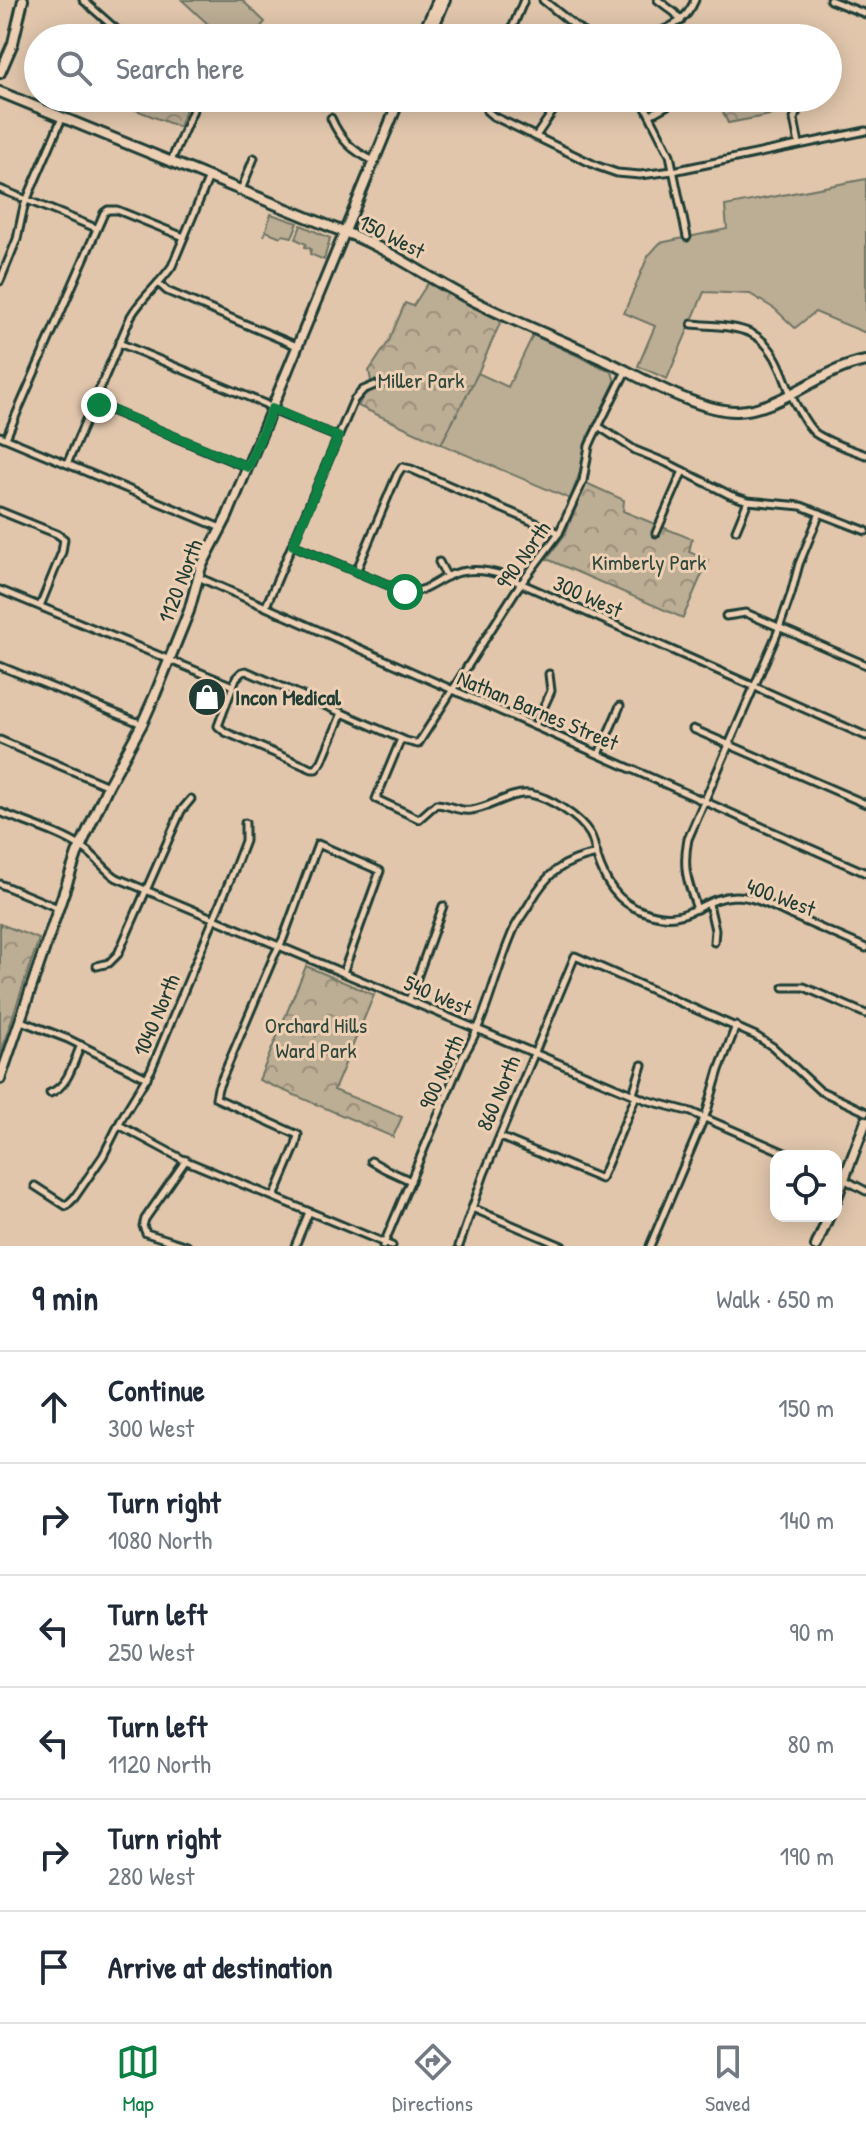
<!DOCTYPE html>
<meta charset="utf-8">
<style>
:root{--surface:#fff;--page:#f6f6f7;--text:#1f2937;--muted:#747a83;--line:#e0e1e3;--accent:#0b8043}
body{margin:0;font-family:"Patrick Hand",sans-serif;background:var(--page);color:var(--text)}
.controls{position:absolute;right:24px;bottom:24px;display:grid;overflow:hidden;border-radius:16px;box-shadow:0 4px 20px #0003}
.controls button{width:72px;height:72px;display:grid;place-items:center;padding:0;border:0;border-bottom:2px solid var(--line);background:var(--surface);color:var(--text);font:40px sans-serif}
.stop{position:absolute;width:24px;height:24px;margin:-18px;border:6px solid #0b8043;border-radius:50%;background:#fff}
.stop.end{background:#0b8043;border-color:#fff;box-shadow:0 2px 8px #0008}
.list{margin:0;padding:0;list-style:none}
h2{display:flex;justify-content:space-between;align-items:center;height:104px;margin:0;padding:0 32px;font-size:34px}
h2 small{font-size:26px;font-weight:400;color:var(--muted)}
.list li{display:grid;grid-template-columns:52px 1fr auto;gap:24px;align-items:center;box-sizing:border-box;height:112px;padding:0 32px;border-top:2px solid var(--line)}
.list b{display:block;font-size:30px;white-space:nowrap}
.list p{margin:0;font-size:26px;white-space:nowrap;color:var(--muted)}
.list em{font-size:26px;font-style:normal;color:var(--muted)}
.icon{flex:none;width:44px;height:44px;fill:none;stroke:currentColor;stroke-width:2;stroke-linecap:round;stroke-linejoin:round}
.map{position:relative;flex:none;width:866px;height:1246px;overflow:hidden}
.search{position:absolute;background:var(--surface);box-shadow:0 4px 20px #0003;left:24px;right:24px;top:24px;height:88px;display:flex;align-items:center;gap:20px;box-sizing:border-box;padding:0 28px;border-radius:44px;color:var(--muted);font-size:30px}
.sheet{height:776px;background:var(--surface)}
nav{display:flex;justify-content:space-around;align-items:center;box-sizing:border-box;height:112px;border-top:2px solid var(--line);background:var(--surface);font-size:22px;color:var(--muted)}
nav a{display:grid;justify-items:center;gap:4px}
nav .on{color:var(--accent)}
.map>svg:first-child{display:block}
</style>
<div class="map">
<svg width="866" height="1246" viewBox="0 0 866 1246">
<defs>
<pattern id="park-crowns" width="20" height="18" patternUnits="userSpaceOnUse" patternTransform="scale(2)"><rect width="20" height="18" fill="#bcad95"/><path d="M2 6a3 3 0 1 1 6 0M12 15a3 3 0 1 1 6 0" fill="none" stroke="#988e7a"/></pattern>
</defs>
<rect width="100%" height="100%" fill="#e1c6ac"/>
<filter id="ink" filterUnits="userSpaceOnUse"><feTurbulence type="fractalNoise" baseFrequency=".0125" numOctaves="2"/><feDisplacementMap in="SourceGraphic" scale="16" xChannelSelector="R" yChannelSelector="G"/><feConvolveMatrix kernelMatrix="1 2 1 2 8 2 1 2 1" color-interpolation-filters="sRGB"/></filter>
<g filter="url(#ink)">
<g fill="#bcad95" stroke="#6e7564" stroke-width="2">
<polygon points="182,0 242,0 265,22 251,38 223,38"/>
<polygon points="866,179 866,333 815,312 795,328 775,309 750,294 704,292 667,379 638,366 655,326 624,313 648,256 660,243 727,229 725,206"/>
<polygon points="271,214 298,223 292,237 283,235 281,237 266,231 264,236"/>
<polygon points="301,225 330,238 324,260 310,254 311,249 305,247 306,244 296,239"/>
<polygon points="533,335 612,372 615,382 585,443 580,472 570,499 441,444 478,373 508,387"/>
</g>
<g fill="url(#park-crowns)" stroke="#6e7564" stroke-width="2">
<polygon points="106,98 186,98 188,100 187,106 179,127"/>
<polygon points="716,98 791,98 786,112 728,123"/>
<polygon points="428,283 501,321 478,373 441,444 358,406 371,381 369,371 389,341 405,303 413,306"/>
<polygon points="586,483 624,500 623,511 692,539 689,552 708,560 683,618 547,559 565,534"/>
<polygon points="0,924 39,939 0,1054"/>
<polygon points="306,966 374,995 334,1090 402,1117 393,1137 259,1080"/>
</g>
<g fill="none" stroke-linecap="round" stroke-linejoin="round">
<g stroke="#1f3d34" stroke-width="11">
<g id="street">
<polyline points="83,0 126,38"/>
<polyline points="543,0 590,38"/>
<polyline points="658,0 675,13 681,21"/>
<polyline points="830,0 866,14"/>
<polyline points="508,38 524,0"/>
<path d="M646 38C669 27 684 25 695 0"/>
<polyline points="484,98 487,111 493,116 597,166 617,173 640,175 673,171 866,131"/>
<polyline points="641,98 670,155 687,237"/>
<polyline points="650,115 677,100"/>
<path d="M331 118C340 139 352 151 374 161"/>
<polyline points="536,136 562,98"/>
<polyline points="799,144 794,119 802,98"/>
<polyline points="171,161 193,110 193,98"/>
<polyline points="0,189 96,228"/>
<polyline points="241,190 254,158"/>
<polyline points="0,281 17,239 24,206 62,118"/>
<polyline points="158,283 167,291 297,346"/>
<path d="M692 324C732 328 761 323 780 367 786 380 790 395 797 407 802 415 807 426 815 433 829 443 850 449 866 455"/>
<polyline points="119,343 265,404 279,413 338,437"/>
<polyline points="93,403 247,467"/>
<polyline points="598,426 635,450 667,463 730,495 748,501 801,506 866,531"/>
<polyline points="0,436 221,528"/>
<polyline points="6,438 104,213 108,210 117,210 184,237"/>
<path d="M67 464 131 316C142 297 160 284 172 266L209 177"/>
<polyline points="0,511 57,534 64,539 62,552 40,606"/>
<polyline points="736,530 748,501"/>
<polyline points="656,533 683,471"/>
<path d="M293 545 405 592C423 593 431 585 446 577 464 568 483 569 502 575L866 736"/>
<polyline points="439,562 447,577"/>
<polyline points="356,572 397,475 402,467 411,469 559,533"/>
<polyline points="198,577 866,873"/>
<polyline points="0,590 233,686"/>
<polyline points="266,606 354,400 363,390 375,385"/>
<polyline points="726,616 746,613 866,665"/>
<polyline points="0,666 142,724"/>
<polyline points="342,713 322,761 316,769 312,769 225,732 218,726 236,678 242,672 246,671 406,741 418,744 517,589 559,533 583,481 589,446 593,437 626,371"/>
<polyline points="535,726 551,691 549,674"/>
<polyline points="693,729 866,804"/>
<path d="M401 739 376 799 419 819 436 804C448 804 458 812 471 810 491 808 509 792 530 794 549 797 580 817 590 834 594 841 595 849 597 857 605 882 617 902 642 911 689 929 699 897 735 896 755 896 775 908 793 916 817 927 842 937 866 948"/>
<polyline points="0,740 108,786"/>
<polyline points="599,754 620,706"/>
<path d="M0 812C26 823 61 833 83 848 97 857 104 870 117 878L646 1100 691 1112 792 1156"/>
<polyline points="0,884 58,908"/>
<polyline points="709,904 715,930 714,942"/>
<path d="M697 909C688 883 682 868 688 839L777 634 791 594 799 564 820 513"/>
<polyline points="97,966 109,963 118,954 181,811 191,799"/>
<polyline points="784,987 804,987 866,1014"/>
<polyline points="409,1000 443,906"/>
<polyline points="21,1021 68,1039 147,1078"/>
<path d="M50 1093C69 1086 73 1062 81 1045"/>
<polyline points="633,1094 642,1065"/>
<polyline points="119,1125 184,1160 392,1246"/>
<polyline points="500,1137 601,1179 636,1096"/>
<polyline points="186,1160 145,1219 143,1226 146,1233 187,1246"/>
<polyline points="371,1161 385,1169 411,1181"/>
<polyline points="836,1175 866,1191"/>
<polyline points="35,1186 66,1206 74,1198 103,1156 123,1116 151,1070 232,875 245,841 245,823"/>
<polyline points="274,1197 296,1145 298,1135 216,1098 218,1088 274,956 283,939 318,844 380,871 343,973"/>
<polyline points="472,1208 562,1246"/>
<polyline points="295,1246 309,1212"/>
<path d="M383 1246 463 1056C488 1017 495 971 514 929 518 920 525 912 530 903 547 873 562 861 597 854"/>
<polyline points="459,1246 484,1174 575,956 756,1036 773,1047 819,1090 866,1112"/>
<polyline points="650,1246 707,1111 719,1070 736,1026"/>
</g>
</g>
<g stroke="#1f3d34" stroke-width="14">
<g id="secondary">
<polyline points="421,38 438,0"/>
<polyline points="429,38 445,0"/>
<polyline points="0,73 13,43 23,0"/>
<path d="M0 92 336 229C384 245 424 276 470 299 518 324 570 343 619 367 650 383 703 412 737 411 784 409 820 369 866 361"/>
<polyline points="0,1079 77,854 108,786 142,724 155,695 189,611 201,567 227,517 400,98"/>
<polyline points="836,1200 866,1121"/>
<polyline points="816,1246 829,1216"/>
</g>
</g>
<use href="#street" stroke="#edcfb3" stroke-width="5"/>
<use href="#secondary" stroke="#edcfb3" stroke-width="8"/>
</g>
</g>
<g fill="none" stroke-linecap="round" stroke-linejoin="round" filter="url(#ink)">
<polyline stroke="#0b8043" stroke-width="10" points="99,405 248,467 272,409 338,437 293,545 405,592"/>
</g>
<defs>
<g id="shop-disc" transform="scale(2)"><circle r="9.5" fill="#1f3d34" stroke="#edcfb3"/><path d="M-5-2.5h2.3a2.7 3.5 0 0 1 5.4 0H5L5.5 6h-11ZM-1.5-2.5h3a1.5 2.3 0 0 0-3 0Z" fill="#fff"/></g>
</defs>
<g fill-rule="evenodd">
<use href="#shop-disc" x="207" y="697"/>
</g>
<g text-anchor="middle" stroke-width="6" stroke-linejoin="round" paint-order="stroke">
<g font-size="22" fill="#1f3d34" stroke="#edcfb3">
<text transform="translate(392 236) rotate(27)" y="8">150 West</text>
<text transform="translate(523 555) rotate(-55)" y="8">990 North</text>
<text transform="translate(180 581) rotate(-69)" y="8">1120 North</text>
<text transform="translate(588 596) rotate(24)" y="8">300 West</text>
<text transform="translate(538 710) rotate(23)" y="8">Nathan Barnes Street</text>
<text transform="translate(781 897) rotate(20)" y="8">400 West</text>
<text transform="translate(438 995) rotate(23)" y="8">540 West</text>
<text transform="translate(156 1015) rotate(-67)" y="8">1040 North</text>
<text transform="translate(441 1072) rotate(-66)" y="8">900 North</text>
<text transform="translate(498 1093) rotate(-67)" y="8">860 North</text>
</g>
<g font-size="22" fill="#2f483e" stroke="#edcfb3">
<text x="421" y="388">Miller Park</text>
<text x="649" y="570">Kimberly Park</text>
<text x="316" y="1033">Orchard Hills<tspan x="316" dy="25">Ward Park</tspan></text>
</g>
<g font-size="22" font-weight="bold" fill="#1f3d34" stroke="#edcfb3" text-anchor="start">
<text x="235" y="705">Incon Medical</text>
</g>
</g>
</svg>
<div class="controls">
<button><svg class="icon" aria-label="locate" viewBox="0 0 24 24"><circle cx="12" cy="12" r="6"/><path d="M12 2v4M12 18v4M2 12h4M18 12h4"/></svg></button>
</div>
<div class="stop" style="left:405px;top:592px"></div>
<div class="stop end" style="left:99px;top:405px"></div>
<div class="search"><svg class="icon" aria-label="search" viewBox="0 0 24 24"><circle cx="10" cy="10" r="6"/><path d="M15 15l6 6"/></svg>Search here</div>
</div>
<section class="sheet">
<h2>9 min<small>Walk · 650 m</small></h2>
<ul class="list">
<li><svg class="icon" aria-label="ahead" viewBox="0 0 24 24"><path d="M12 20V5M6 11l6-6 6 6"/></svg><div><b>Continue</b><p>300 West</p></div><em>150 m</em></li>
<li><svg class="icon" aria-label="right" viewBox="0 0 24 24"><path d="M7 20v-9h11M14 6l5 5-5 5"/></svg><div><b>Turn right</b><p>1080 North</p></div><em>140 m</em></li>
<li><svg class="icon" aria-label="left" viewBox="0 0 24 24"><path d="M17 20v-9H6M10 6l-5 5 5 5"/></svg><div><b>Turn left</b><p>250 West</p></div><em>90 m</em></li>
<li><svg class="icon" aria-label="left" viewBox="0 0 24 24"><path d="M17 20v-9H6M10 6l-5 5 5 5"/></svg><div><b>Turn left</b><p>1120 North</p></div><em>80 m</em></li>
<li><svg class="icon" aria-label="right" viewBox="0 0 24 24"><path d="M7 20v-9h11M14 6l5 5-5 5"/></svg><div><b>Turn right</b><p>280 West</p></div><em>190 m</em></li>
<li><svg class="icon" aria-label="arrive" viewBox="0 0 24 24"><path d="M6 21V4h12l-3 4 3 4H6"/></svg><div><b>Arrive at destination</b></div></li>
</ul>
</section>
<nav>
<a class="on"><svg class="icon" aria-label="map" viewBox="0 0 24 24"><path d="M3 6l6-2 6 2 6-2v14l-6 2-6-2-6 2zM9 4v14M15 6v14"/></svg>Map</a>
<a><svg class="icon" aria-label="directions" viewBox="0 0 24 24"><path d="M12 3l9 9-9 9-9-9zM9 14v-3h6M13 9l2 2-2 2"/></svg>Directions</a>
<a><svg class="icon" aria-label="saved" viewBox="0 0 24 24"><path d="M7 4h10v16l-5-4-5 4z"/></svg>Saved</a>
</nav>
